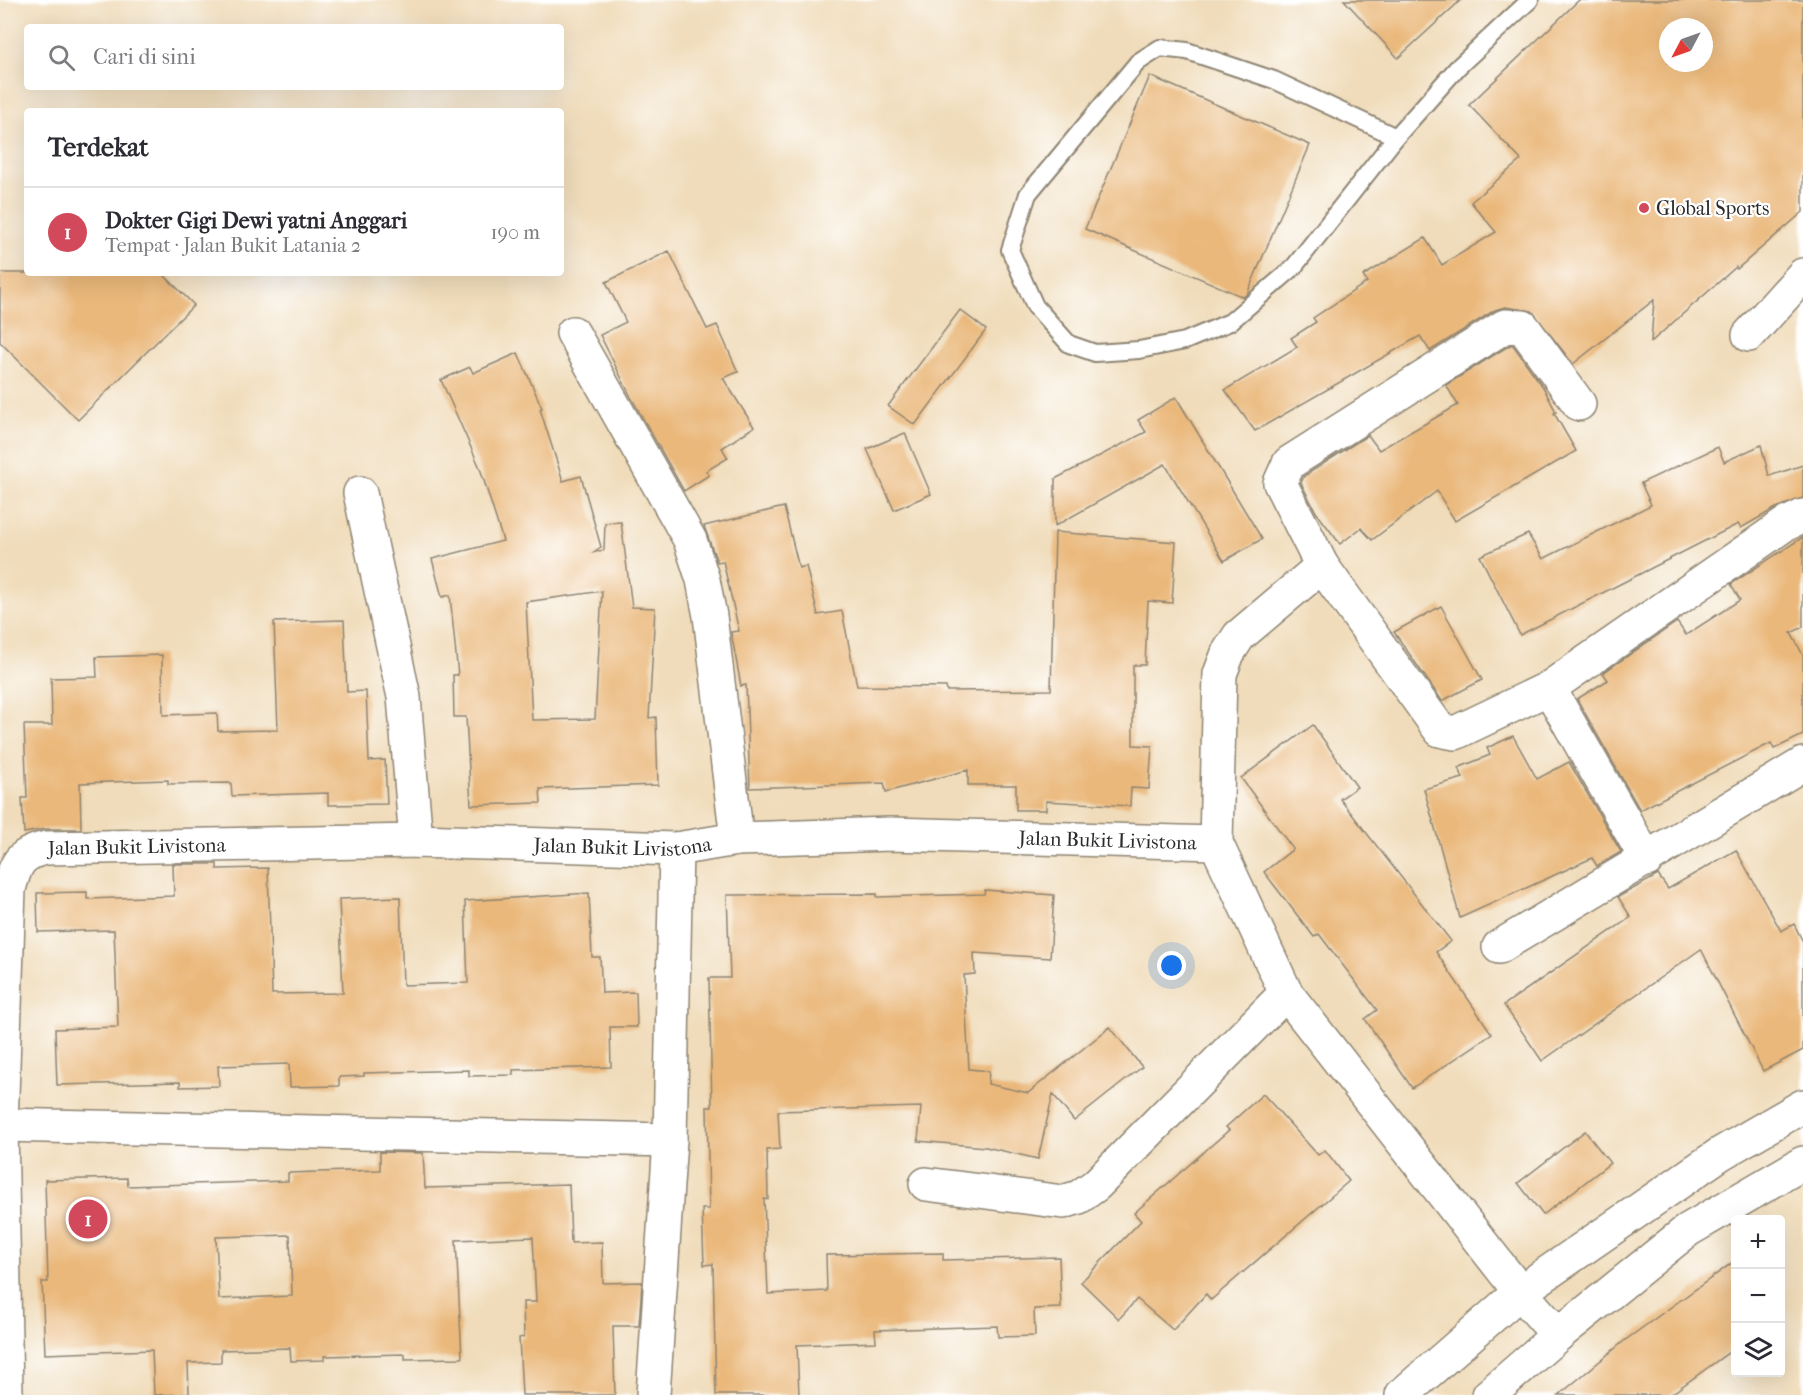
<!DOCTYPE html>
<html lang="id">
<meta charset="utf-8">
<style>
:root{--surface:#fff;--page:#f2f2f3;--text:#2b2b33;--muted:#7c7c81;--line:#e1e1e2;--accent:#d1495b}
body{margin:0;font-family:"IM FELL French Canon",serif;background:var(--page);color:var(--text)}
.controls{position:absolute;right:18px;bottom:18px;display:grid;overflow:hidden;border-radius:6px;box-shadow:0 6px 24px #0002}
.controls button{width:54px;height:54px;display:grid;place-items:center;padding:0;border:0;border-bottom:2px solid var(--line);background:var(--surface);color:var(--text);font:30px sans-serif}
.compass{position:absolute;left:1659px;top:18px;width:54px;height:54px;border-radius:50%;background:var(--surface);box-shadow:0 6px 24px #0002;rotate:229deg}
.you{position:absolute;left:1172px;top:966px;width:21px;height:21px;margin:-15px;border:4px solid #fff;border-radius:50%;background:#1a73e8;box-shadow:0 0 0 9px #1a73e833}
.badge{display:grid;place-items:center;width:39px;height:39px;border-radius:50%;background:var(--accent);color:#fff;font-size:20px;font-weight:700}
.pin{position:absolute;translate:-50% -50%;border:3px solid #fff;box-shadow:0 2px 6px #0006}
.list{margin:0;padding:0;list-style:none}
h2{display:flex;justify-content:space-between;align-items:center;height:78px;margin:0;padding:0 24px;font-size:26px}
h2 small{font-size:20px;font-weight:400;color:var(--muted)}
.list li{display:grid;grid-template-columns:39px 1fr auto;gap:18px;align-items:center;box-sizing:border-box;height:90px;padding:0 24px;border-top:2px solid var(--line)}
.list b{display:block;font-size:22px;white-space:nowrap}
.list p{margin:0;font-size:20px;white-space:nowrap;color:var(--muted)}
.list em{font-size:20px;font-style:normal;color:var(--muted)}
.icon{flex:none;width:33px;height:33px;fill:none;stroke:currentColor;stroke-width:2;stroke-linecap:round;stroke-linejoin:round}
.map{position:relative;flex:none;width:1803px;height:1395px;overflow:hidden}
.search{position:absolute;background:var(--surface);box-shadow:0 6px 24px #0002;left:24px;top:24px;width:540px;height:66px;display:flex;align-items:center;gap:15px;box-sizing:border-box;padding:0 21px;border-radius:6px;color:var(--muted);font-size:22px}
.panel{position:absolute;background:var(--surface);box-shadow:0 6px 24px #0002;left:24px;top:108px;width:540px;height:168px;border-radius:6px}
.map>svg:first-child{display:block}
</style>
<div class="map">
<svg width="1803" height="1395" viewBox="0 0 1803 1395">
<rect width="100%" height="100%" fill="#fff"/>
<filter id="ink" filterUnits="userSpaceOnUse"><feTurbulence type="fractalNoise" baseFrequency=".0167" numOctaves="2"/><feDisplacementMap in="SourceGraphic" scale="12" xChannelSelector="R" yChannelSelector="G"/><feConvolveMatrix kernelMatrix="1 2 1 2 8 2 1 2 1" color-interpolation-filters="sRGB"/></filter>
<filter id="wash" filterUnits="userSpaceOnUse"><feTurbulence type="fractalNoise" baseFrequency=".008" numOctaves="4" result="noise"/><feDisplacementMap in="SourceGraphic" scale="24" xChannelSelector="R" yChannelSelector="G"/><feGaussianBlur stdDeviation="1.35" result="paint"/><feColorMatrix in="noise" values="0 0 0 0 0 0 0 0 0 0 0 0 0 0 0 0 0 1.4 0 .05"/><feComposite in="paint" operator="in"/></filter>
<g filter="url(#wash)">
<rect width="100%" height="100%" fill="#f0dcba"/>
<g id="blocks">
<g fill="#eab87a" fill-rule="evenodd">
<polygon points="1344,0 1461,0 1398,58"/>
<path d="M1579 0H1803V212L1737 269 1736 267 1651 342 1654 300 1573 364 1532 311 1505 307 1495 310 1430 351 1420 336 1255 431 1225 390 1297 347 1291 338 1316 322 1313 318 1367 282 1363 276 1425 238 1442 265 1496 232 1471 202 1521 160 1469 105ZM1668 27H1704V63H1668Z"/>
<polygon points="1150,76 1310,145 1247,294 1243,297 1085,229"/>
<polygon points="669,251 707,329 717,325 738,372 723,378 754,427 722,448 728,458 706,471 709,475 684,491 631,397 600,335 626,322 606,282"/>
<polygon points="0,273 162,273 194,305 78,420 0,342"/>
<polygon points="960,310 986,330 915,425 888,406"/>
<polygon points="1510,345 1513,345 1543,387 1556,412 1554,413 1576,451 1455,521 1437,491 1372,540 1361,528 1340,544 1316,512 1301,483 1304,476 1368,435 1379,450 1458,405 1446,385"/>
<path d="M518 353 542 408 540 409 563 481 581 476 601 547 592 553 604 550 605 523 621 522 632 607 655 608 649 718 656 717 658 785 540 789 541 803 471 805 466 717H454L453 675H458L450 595 442 597 432 559 503 541 480 468 441 380 470 367 473 373ZM602 591 595 719 532 720 526 602Z"/>
<polygon points="1176,397 1262,539 1224,561 1165,464 1055,526 1055,479 1146,432 1138,420"/>
<polygon points="905,433 931,494 894,510 867,449"/>
<polygon points="1761,445 1769,476 1803,465 1803,498 1776,508 1741,528 1738,524 1520,635 1480,556 1528,534 1543,559 1651,505 1641,483 1718,447 1724,462"/>
<polygon points="784,507 799,568 806,566 818,615 842,611 857,686 946,687 947,691 1051,690 1055,532 1176,542 1172,603 1148,601 1145,665 1133,665 1133,745 1152,746 1149,789 1131,788 1130,806 1046,801 1046,810 1016,810 1016,785 968,785 968,770 886,792 884,783 750,788 746,685 741,686 731,632 739,631 723,561 717,562 704,526"/>
<polygon points="1803,537 1803,627 1791,633 1803,655 1803,735 1774,749 1771,743 1640,810 1577,699 1608,680 1603,673 1677,622 1686,635 1740,600 1731,584"/>
<polygon points="1441,606 1482,680 1442,701 1394,632"/>
<polygon points="344,620 347,692 366,691 369,761 385,760 387,804 328,805 328,793 232,796 231,783 168,784 168,780 80,783 81,829 45,829 24,833 22,798 27,798 24,725 52,725 51,678 97,677 96,657 162,655 163,715 217,713 218,731 278,730 274,622"/>
<polygon points="1313,725 1357,787 1340,799 1451,941 1436,952 1492,1034 1412,1088 1365,1019 1377,1010 1319,934 1314,937 1264,872 1293,849 1241,778"/>
<polygon points="1513,736 1537,779 1569,762 1621,852 1597,866 1592,858 1460,918 1424,789 1463,778 1458,768 1490,755 1487,748"/>
<polygon points="1736,850 1781,931 1794,924 1803,942 1803,1050 1763,1071 1701,949 1542,1061 1504,1005 1631,917 1618,897 1658,875 1668,889"/>
<polygon points="173,864 217,864 217,869 268,868 272,994 343,993 339,899 400,897 403,985 468,983 465,901 589,893 592,957 600,957 602,993 636,992 637,1027 610,1027 611,1067 513,1070 513,1075 469,1076 469,1070 364,1073 364,1076 339,1077 339,1086 290,1087 289,1064 218,1066 219,1086 180,1087 180,1082 57,1085 55,1029 118,1027 114,930 38,932 37,893 87,892 87,899 174,896"/>
<polygon points="985,890 1054,895 1050,958 974,953 975,974 964,975 969,1069 989,1071 988,1084 1028,1093 1110,1027 1142,1067 1074,1121 1053,1094 1038,1159 986,1147 918,1141 921,1107 778,1111 780,1149 767,1150 768,1199 764,1199 768,1294 827,1291 826,1255 943,1253 943,1260 1059,1257 1061,1308 1034,1309 1035,1336 998,1337 997,1326 875,1330 876,1342 797,1345 799,1395 716,1395 713,1264 704,1265 702,1209 709,1209 707,1107 712,1107 709,978 730,978 727,895 877,894 877,897 984,894"/>
<polygon points="1263,1094 1318,1155 1325,1150 1349,1181 1211,1300 1206,1294 1173,1330 1137,1299 1119,1319 1081,1282 1141,1221 1134,1213 1229,1130 1226,1127"/>
<polygon points="1585,1131 1610,1163 1543,1215 1518,1183"/>
<path d="M380 1152 423 1153 425 1188 569 1184 571 1243 602 1242 603 1283 642 1282 639 1326H613L615 1395H522L519 1338 524 1337 523 1302H536L533 1237 456 1240 462 1358 405 1359V1354L324 1356V1360L291 1361 290 1348 221 1350V1362L188 1363 189 1394 154 1395 152 1350 45 1354 42 1282H48L45 1180 127 1178 128 1186 288 1181V1173L380 1170ZM290 1235 292 1296 219 1299 216 1237Z"/>
<polygon points="1736,1260 1736,1347 1670,1395 1559,1395 1624,1341"/>
</g>
</g>
</g>
<g filter="url(#ink)">
<use href="#blocks" fill-opacity="0" stroke="#8e8472" stroke-width="1.5"/>
<g fill="none" stroke-linecap="round" stroke-linejoin="round">
<g stroke="#8e8472" stroke-width="20">
<polyline id="lane" points="1396,137 1274,80 1187,51 1160,48 1138,62 1028,194 1010,250 1035,306 1069,344 1095,353 1139,350 1185,341 1230,322 1293,268 1396,137 1458,67 1530,0"/>
</g>
<g stroke="#8e8472" stroke-width="36">
<g id="street">
<polyline points="573,333 690,540 703,580 710,616 737,839"/>
<polyline points="1749,335 1803,275"/>
<polyline points="1579,404 1523,327 1505,326 1289,463 1280,483 1322,566 1440,730 1455,733 1549,688 1784,525 1803,516"/>
<polyline points="360,493 404,697 416,841"/>
<polyline points="1322,566 1239,636 1228,653 1220,674 1216,843 1286,993 1520,1292 1558,1335"/>
<polyline points="1549,688 1647,860"/>
<polyline points="1499,947 1803,764"/>
<polyline points="1,1125 670,1140"/>
<polyline points="926,1184 1063,1202 1079,1197 1096,1185 1286,993"/>
<path id="s1" d="M6 1395 1 1125 9 889C16 863 19 854 46 848L416 841 676 849 737 839 890 834 1216 843"/>
<polyline points="653,1395 670,1140 676,849"/>
<polyline points="1402,1395 1520,1292 1720,1154 1803,1106"/>
<polyline points="1489,1395 1558,1335 1688,1230 1803,1163"/>
</g>
</g>
<use href="#lane" stroke="#fff" stroke-width="16"/>
<use href="#street" stroke="#fff" stroke-width="33"/>
</g>
</g>
<circle fill="#d1495b" stroke="#fff" stroke-width="2" cx="1644" cy="208" r="6"/>
<g text-anchor="middle" stroke-width="4.5" stroke-linejoin="round" paint-order="stroke">
<g font-size="20" fill="#2b2b2b" stroke="#fff" text-anchor="start">
<text x="1656" y="215">Global Sports</text>
</g>
<g font-size="20" fill="#2b2b2b" stroke="#fff">
<text dy="7" stroke="none"><textPath href="#s1" startOffset="1629">Jalan Bukit Livistona</textPath></text>
<text dy="7" stroke="none"><textPath href="#s1" startOffset="1143">Jalan Bukit Livistona</textPath></text>
<text dy="7" stroke="none"><textPath href="#s1" startOffset="657">Jalan Bukit Livistona</textPath></text>
</g>
</g>
</svg>
<div class="controls">
<button>+</button>
<button>−</button>
<button><svg class="icon" aria-label="layers" viewBox="0 0 24 24"><path d="M12 4l9 5-9 5-9-5zM3 14l9 5 9-5"/></svg></button>
</div>
<svg class="compass" viewBox="-18 -18 36 36"><path d="M0-13l5 13h-10z" fill="#e53935"/><path d="M0 13l5-13h-10z" fill="#7c7c81"/></svg>
<div class="you"></div>
<div class="pin badge" style="left:88px;top:1219px">1</div>
<div class="search"><svg class="icon" aria-label="search" viewBox="0 0 24 24"><circle cx="10" cy="10" r="6"/><path d="M15 15l6 6"/></svg>Cari di sini</div>
<section class="panel">
<h2>Terdekat<small></small></h2>
<ul class="list">
<li><span class="badge">1</span><div><b>Dokter Gigi Dewi yatni Anggari</b><p>Tempat · Jalan Bukit Latania 2</p></div><em>190 m</em></li>
</ul>
</section>
</div>
